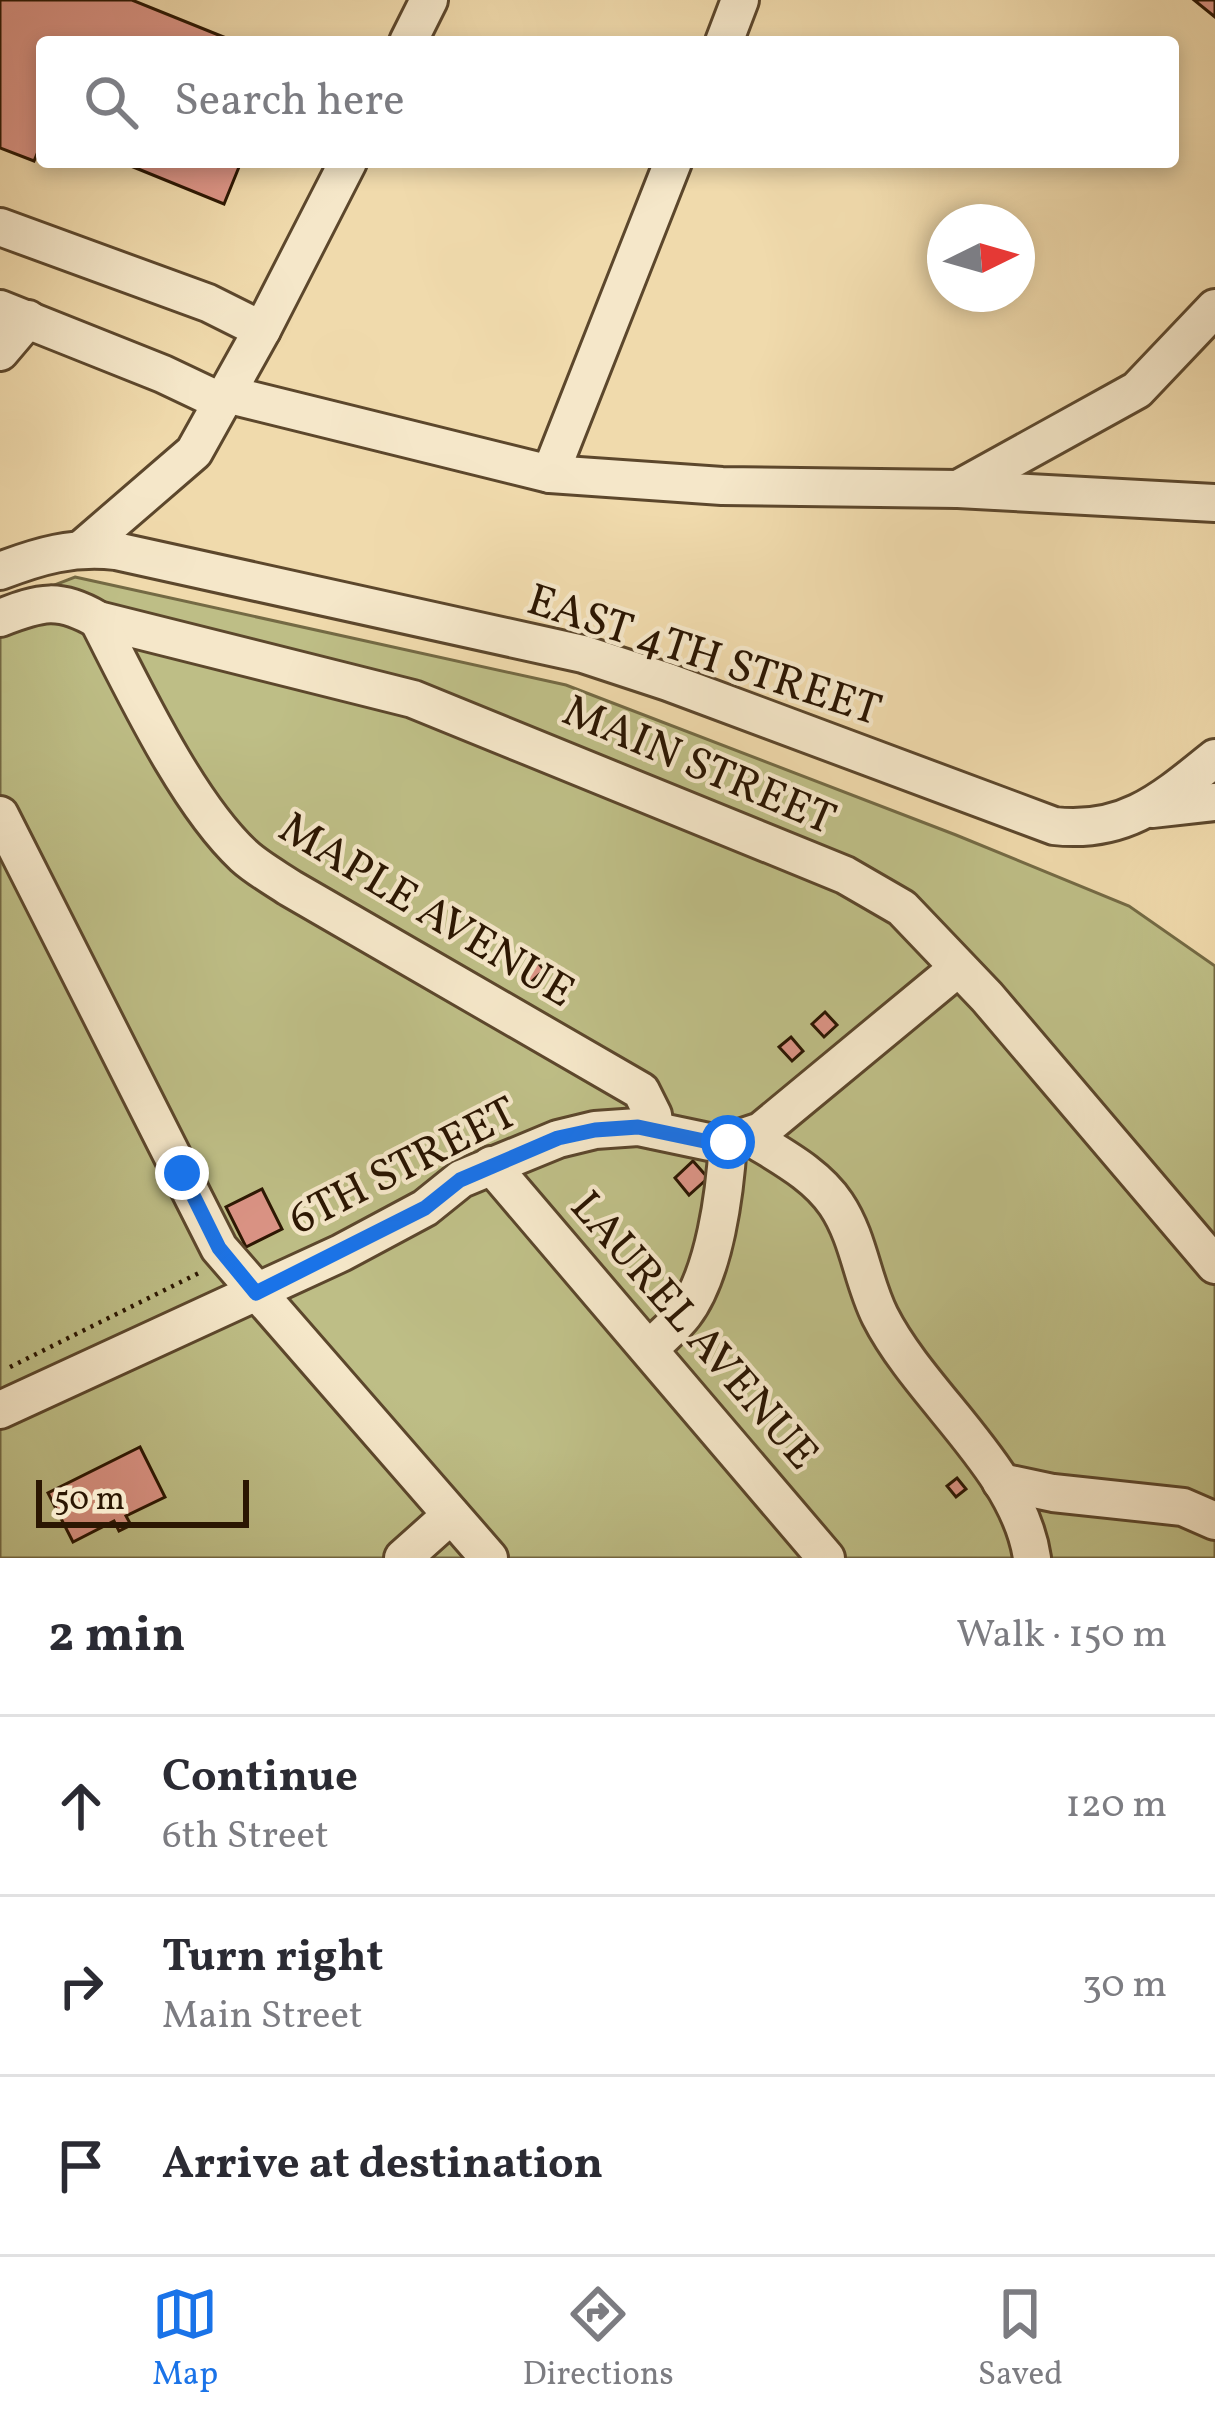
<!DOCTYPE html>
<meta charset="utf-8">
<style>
:root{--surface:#fff;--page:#f2f2f3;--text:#2b2b33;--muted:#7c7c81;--line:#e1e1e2;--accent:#1a73e8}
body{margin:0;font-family:Vollkorn,serif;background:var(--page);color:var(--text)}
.compass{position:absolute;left:927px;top:204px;width:108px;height:108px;border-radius:50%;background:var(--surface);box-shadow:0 6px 18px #0003;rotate:85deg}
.scale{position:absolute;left:36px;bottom:30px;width:213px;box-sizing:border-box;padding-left:12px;border:6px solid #2b1602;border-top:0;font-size:33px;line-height:42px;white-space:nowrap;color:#2b1602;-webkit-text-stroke:9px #f5e7c9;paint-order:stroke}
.stop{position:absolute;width:36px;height:36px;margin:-27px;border:9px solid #1a73e8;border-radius:50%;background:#fff}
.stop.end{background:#1a73e8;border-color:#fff;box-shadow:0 3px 12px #0008}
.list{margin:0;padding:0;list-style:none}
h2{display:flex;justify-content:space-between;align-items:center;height:156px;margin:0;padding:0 48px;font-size:51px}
h2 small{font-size:39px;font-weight:400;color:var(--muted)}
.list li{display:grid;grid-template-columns:78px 1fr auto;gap:36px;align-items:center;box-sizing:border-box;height:180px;padding:0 48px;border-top:3px solid var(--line)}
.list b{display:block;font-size:45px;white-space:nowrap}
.list p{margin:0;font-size:39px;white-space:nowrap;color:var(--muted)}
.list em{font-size:39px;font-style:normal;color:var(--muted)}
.icon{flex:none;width:66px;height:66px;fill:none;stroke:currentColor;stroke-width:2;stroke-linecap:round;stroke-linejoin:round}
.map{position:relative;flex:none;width:1215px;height:1558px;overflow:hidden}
.search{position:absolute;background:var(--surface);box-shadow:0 6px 18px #0003;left:36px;right:36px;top:36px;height:132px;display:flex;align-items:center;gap:30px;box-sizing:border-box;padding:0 42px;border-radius:12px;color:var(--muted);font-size:45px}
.sheet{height:696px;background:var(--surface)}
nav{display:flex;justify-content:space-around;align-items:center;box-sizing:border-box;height:168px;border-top:3px solid var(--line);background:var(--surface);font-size:33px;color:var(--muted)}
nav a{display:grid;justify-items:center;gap:6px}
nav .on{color:var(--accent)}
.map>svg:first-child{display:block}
</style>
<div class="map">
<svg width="1215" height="1558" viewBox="0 0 1215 1558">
<rect width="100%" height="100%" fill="#f0daac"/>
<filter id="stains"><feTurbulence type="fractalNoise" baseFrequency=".00167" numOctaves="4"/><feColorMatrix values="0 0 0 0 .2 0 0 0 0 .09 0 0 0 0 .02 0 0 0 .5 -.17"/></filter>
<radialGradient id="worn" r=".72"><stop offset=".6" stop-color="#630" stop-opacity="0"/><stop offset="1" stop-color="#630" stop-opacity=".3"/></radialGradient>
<polygon fill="#bebe86" stroke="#746a44" stroke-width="3" points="75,577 566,685 956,835 1129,906 1215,966 1215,1558 0,1558 0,606"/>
<g fill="#dc9486" stroke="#2b1602" stroke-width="3">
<polygon points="0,0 132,0 236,42 42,42 42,142 34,161 0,148"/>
<polygon points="1194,0 1215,0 1215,17"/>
<polygon points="121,162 241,162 224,204"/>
<polygon points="537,961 544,970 529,984 521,975"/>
<polygon points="825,1012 837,1025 824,1037 812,1024"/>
<polygon points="791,1037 803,1051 792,1061 779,1047"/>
<polygon points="693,1161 708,1178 689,1195 675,1178"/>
<polygon points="262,1189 282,1229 246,1247 226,1207"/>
<polygon points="140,1447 165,1497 126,1516 131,1525 119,1531 114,1521 73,1542 48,1493"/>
<polygon points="957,1478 966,1489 956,1497 947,1486"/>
</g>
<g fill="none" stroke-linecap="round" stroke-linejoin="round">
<g stroke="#5c472c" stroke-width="42">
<g id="minor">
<polyline points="408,42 429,0"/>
<polyline points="724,42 740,0"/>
<polyline points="0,227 208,303 262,330 194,452 84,547"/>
<polyline points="0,309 163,374 222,402"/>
<polyline points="262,330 348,162"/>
<polyline points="0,352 28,319"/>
<polyline points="226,394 550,474 722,486 958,489 1137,390 1215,308"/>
<polyline points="550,474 673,162"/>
<polyline points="958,489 1215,503"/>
<path d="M0 571C39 556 73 546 116 551L583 654 668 682 1054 826C1125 834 1163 800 1215 758"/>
<path d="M0 618C41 602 59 597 98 620L413 699 845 875 902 908 987 997 1215 1265"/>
<path d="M98 620C134 690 187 803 244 856 257 868 275 878 290 888L641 1091 653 1115 655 1130"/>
<polyline points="1152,809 1215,802"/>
<polyline points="0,815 219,1248 489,1558"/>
<path d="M749 1136C780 1156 815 1173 836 1204 859 1238 862 1280 880 1316 921 1397 1019 1468 1032 1558"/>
<polyline points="491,1165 826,1558"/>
<path d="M651 1348C661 1337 675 1326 684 1314 715 1273 725 1192 728 1142"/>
<polyline points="0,1410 341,1253 425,1208 461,1179 558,1139 595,1130 638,1127 709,1142 728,1142 761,1131 958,968"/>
<polyline points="1001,1482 1053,1493 1183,1507 1215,1521"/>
<polyline points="403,1558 451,1515"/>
</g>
</g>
<polyline stroke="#2b1602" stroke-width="4.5" stroke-dasharray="3 6" stroke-linecap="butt" points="10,1367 199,1273"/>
<use href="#minor" stroke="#f5e7c9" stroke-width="36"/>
</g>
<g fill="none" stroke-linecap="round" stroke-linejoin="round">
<polyline stroke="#1a73e8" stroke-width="15" points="182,1173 219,1248 256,1293 425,1208 460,1180 558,1138 595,1130 638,1127 709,1142 728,1142"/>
</g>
<g text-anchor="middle" stroke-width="9" stroke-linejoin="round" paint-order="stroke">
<g font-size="45" fill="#2b1602" stroke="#f5e7c9">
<text transform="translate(705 653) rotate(18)" y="16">EAST 4TH STREET</text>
<text transform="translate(700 763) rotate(23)" y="16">MAIN STREET</text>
<text transform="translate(428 908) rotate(31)" y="16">MAPLE AVENUE</text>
<text transform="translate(402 1164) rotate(-27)" y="16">6TH STREET</text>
<text transform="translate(696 1329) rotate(49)" y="16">LAUREL AVENUE</text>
</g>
</g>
<rect width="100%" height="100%" filter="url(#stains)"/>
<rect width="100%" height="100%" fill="url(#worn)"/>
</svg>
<svg class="compass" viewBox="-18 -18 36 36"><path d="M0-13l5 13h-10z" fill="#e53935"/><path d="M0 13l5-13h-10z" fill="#7c7c81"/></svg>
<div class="scale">50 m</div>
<div class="stop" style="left:728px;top:1142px"></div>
<div class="stop end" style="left:182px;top:1173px"></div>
<div class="search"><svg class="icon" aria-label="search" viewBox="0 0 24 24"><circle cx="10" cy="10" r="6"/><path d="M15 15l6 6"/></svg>Search here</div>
</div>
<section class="sheet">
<h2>2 min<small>Walk · 150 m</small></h2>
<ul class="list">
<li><svg class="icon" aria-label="ahead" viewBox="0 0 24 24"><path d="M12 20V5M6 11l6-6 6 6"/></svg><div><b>Continue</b><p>6th Street</p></div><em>120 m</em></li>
<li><svg class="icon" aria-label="right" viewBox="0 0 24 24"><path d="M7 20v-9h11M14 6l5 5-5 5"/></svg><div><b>Turn right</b><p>Main Street</p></div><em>30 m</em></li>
<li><svg class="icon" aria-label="arrive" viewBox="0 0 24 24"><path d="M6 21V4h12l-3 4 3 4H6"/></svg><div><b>Arrive at destination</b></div></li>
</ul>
</section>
<nav>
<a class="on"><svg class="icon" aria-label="map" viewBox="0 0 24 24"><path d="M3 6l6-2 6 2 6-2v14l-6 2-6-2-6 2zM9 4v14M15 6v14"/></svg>Map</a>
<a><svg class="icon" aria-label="directions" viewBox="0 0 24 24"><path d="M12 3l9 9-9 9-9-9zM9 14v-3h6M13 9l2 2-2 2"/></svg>Directions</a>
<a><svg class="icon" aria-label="saved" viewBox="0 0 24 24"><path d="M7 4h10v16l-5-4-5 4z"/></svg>Saved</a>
</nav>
